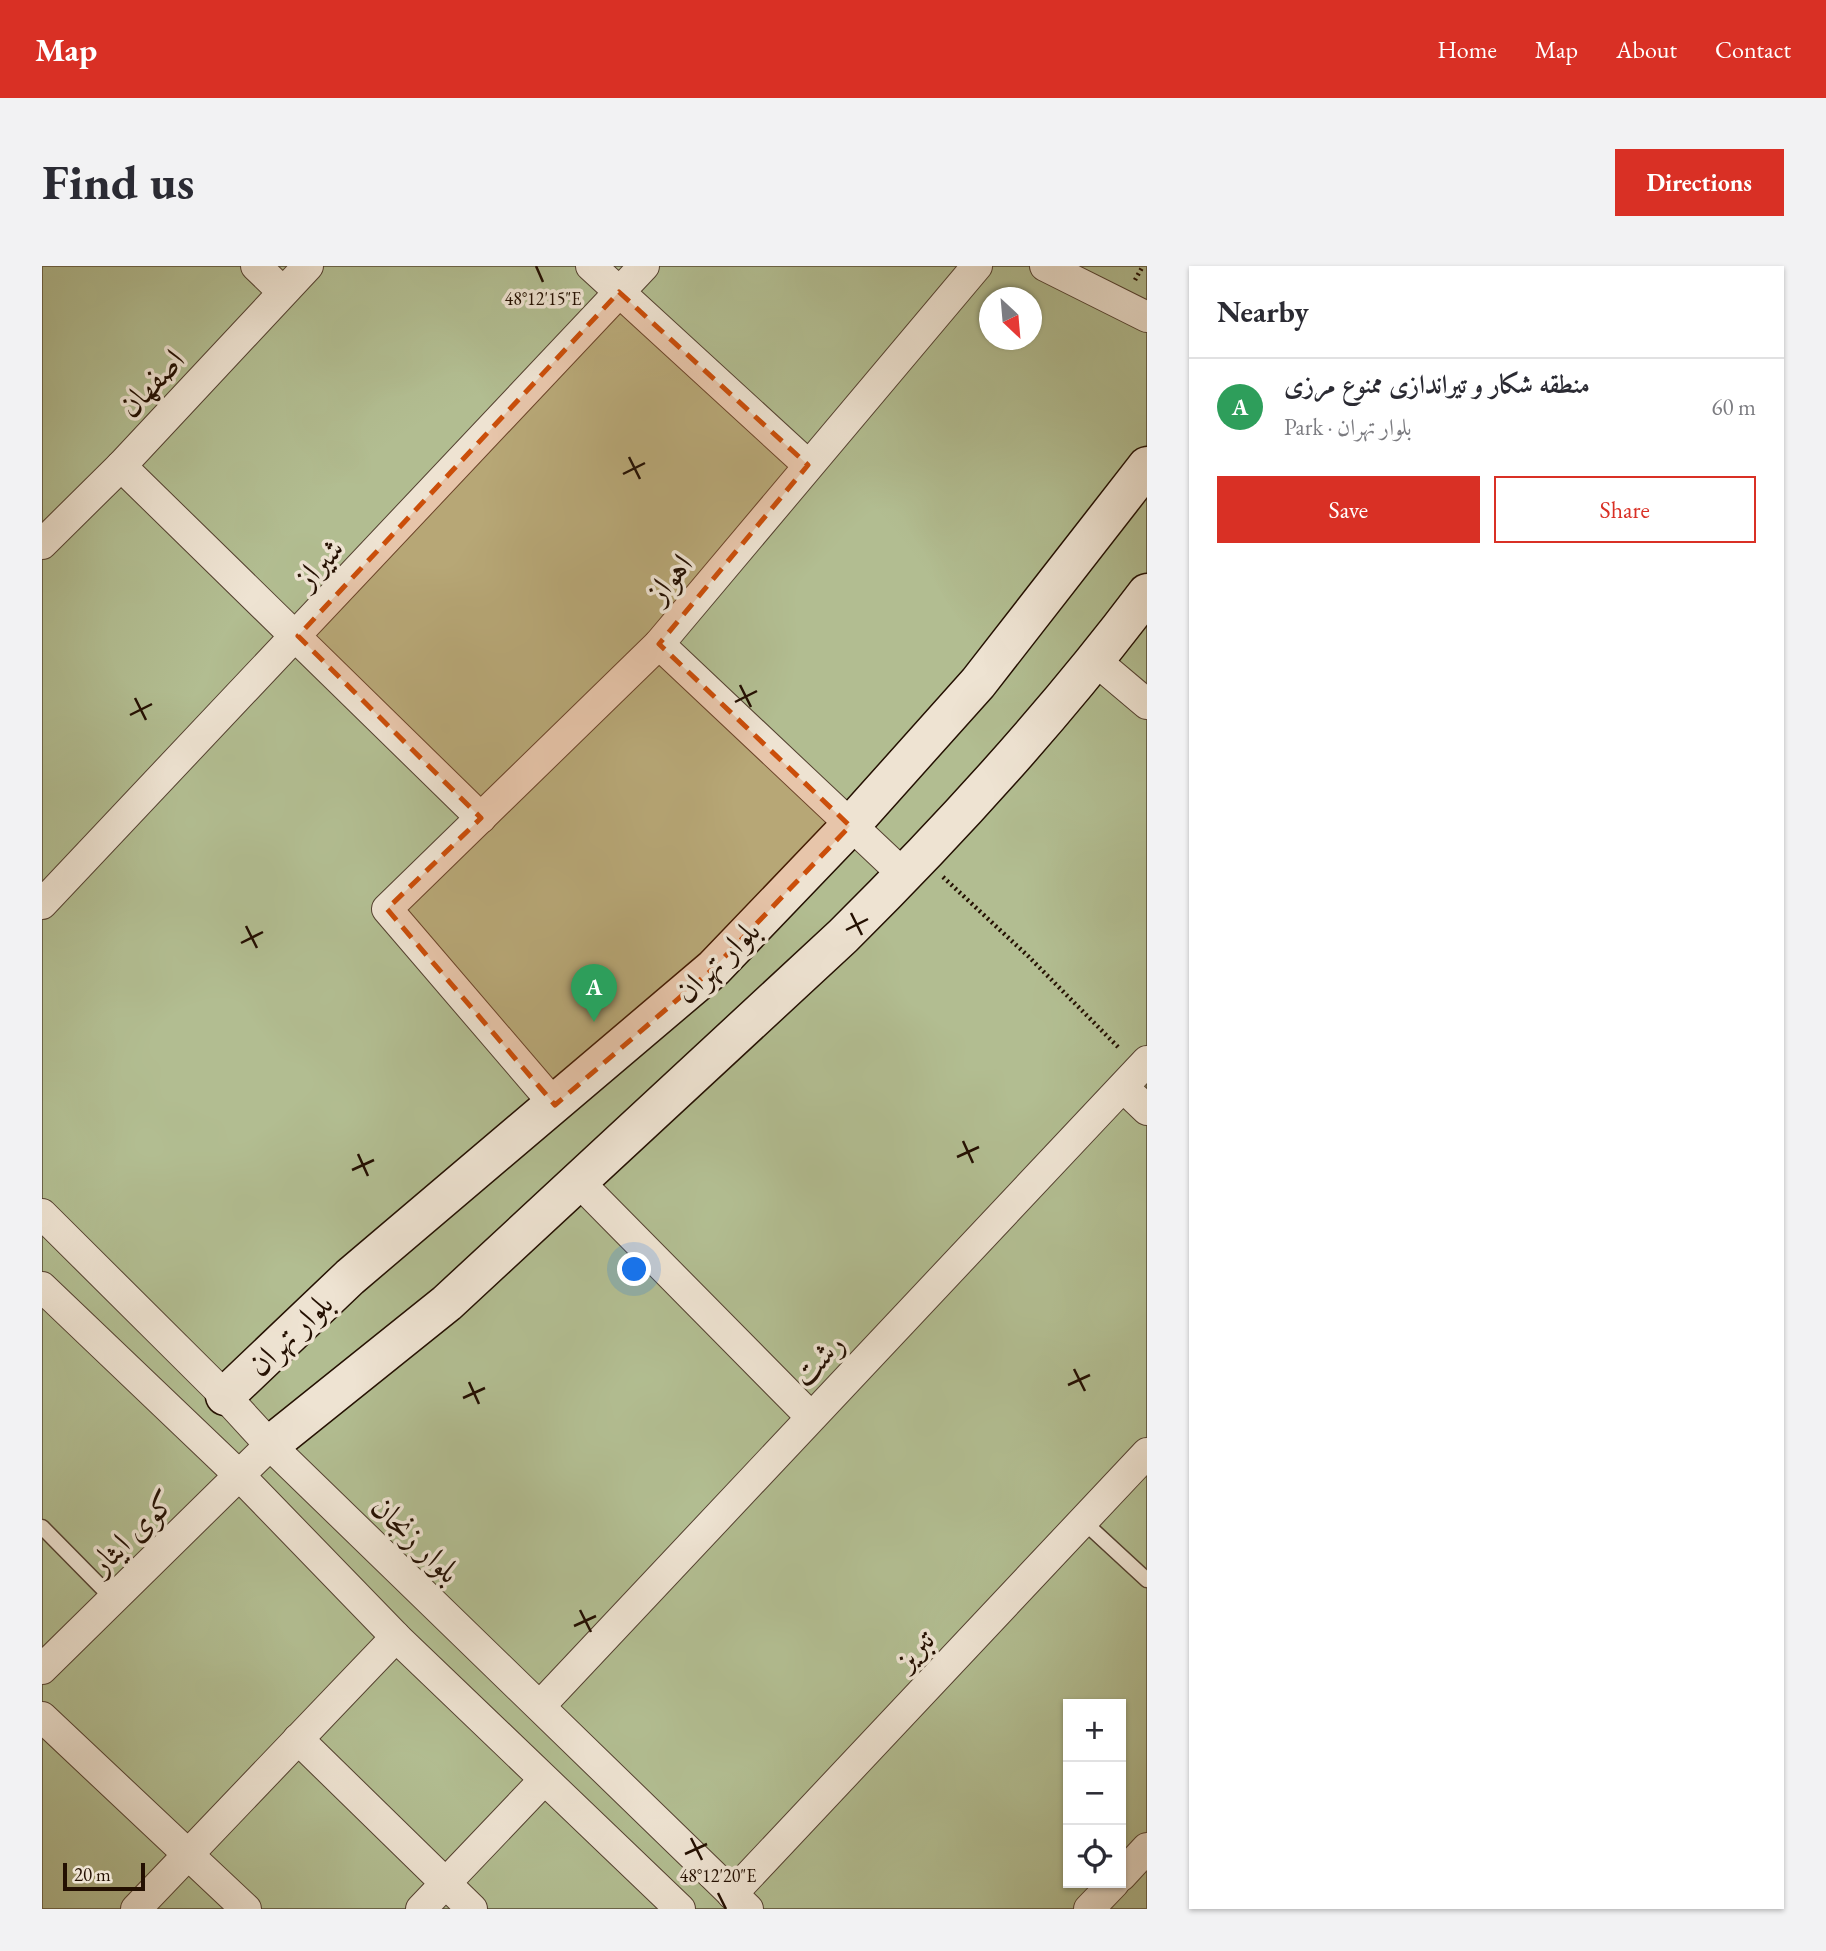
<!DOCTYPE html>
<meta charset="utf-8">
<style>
:root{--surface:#fff;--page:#f2f2f3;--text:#2b2b33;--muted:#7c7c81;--line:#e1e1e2;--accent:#d93025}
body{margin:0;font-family:"EB Garamond",Amiri,serif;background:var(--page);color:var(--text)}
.controls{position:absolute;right:21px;bottom:21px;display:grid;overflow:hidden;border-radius:0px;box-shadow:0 2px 5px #0004}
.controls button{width:63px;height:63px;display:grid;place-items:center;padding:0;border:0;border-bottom:2px solid var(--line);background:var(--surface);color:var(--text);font:35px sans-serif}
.compass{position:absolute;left:937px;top:21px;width:63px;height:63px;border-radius:50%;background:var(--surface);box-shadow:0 2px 5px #0004;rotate:154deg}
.scale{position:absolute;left:21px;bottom:18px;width:82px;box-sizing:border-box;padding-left:7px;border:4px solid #241002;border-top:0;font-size:19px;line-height:24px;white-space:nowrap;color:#241002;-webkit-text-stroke:5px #eee3d2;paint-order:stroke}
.you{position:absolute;left:593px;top:1004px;width:24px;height:24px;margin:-18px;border:5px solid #fff;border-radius:50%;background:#1a73e8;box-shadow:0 0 0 10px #1a73e833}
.badge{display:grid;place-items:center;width:46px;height:46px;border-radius:50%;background:var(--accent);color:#fff;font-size:23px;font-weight:700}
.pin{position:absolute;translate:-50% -58px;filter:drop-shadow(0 2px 4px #0008)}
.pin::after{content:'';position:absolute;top:37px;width:24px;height:21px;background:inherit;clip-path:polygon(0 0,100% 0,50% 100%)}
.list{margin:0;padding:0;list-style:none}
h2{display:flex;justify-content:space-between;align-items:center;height:91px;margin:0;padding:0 28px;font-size:30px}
h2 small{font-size:23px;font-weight:400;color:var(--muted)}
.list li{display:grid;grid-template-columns:46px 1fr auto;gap:21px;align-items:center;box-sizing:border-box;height:98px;padding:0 28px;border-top:2px solid var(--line)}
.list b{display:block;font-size:26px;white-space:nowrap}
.list p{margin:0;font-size:23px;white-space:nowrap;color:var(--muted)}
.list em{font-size:23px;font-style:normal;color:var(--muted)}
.actions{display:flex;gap:14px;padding:21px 28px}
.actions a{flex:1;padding:16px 0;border:2px solid var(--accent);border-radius:0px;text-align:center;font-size:24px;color:var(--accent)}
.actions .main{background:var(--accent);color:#fff}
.icon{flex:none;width:38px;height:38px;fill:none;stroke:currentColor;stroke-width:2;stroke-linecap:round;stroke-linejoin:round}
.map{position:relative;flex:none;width:1105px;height:1643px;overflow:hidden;border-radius:0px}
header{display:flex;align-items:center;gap:42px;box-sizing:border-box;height:98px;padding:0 35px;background:var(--accent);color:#fff}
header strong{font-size:33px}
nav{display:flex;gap:38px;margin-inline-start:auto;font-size:24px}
.intro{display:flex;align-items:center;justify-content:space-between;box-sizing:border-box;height:168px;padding:0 42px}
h1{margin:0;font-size:49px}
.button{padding:18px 32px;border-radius:0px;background:var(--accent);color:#fff;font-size:24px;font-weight:700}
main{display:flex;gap:42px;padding:0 42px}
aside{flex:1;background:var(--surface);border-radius:0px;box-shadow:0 2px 5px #0004}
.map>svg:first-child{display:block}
</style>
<header>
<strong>Map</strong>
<nav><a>Home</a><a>Map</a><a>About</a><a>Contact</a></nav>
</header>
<div class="intro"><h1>Find us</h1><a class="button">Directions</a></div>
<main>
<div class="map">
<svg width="1105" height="1643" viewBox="0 0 1105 1643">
<rect width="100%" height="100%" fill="#e5d4b9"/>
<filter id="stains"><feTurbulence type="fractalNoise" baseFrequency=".00286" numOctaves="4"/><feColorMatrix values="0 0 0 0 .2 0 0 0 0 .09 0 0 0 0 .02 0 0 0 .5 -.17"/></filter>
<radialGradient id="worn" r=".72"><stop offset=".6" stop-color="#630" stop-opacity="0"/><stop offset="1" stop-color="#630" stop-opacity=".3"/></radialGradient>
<path fill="#b2bd91" stroke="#6b664a" stroke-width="2" fill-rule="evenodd" d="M0 0H1105V1643H0ZM947 32H989V74H947ZM1026 1438H1079V1617H1026Z"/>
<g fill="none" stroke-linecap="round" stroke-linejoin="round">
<g stroke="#544130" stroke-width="17">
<g id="lane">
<polyline points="1041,1255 1105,1314"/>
<polyline points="0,1261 71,1333"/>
</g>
</g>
<g stroke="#544130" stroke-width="32">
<g id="street">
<polyline points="214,0 241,26"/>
<polyline points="549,0 766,199"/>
<polyline points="1003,0 1105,51"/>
<polyline points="79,200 439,552"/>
<polyline points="0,278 79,200 266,0"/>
<polyline points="617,378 862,609"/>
<polyline points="1054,395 1105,438"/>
<polyline points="0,638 602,0"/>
<polyline points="1082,822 1105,844"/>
<polyline points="513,839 345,643 617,378 935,0"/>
<polyline points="536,915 769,1151"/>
<polyline points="0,948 183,1130 228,1179 706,1643"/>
<polyline points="0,1021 198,1210 354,1371 638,1643"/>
<polyline points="0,1403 228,1179"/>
<polyline points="498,1440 1105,795"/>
<polyline points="0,1451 204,1643"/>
<polyline points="256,1473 430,1643"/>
<polyline points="1079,1610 1105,1582"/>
<polyline points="690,1628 1105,1187"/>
<polyline points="94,1643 354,1371"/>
<polyline points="379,1643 502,1514"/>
<polyline points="1047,1643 1072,1617"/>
</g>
</g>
<g stroke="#241002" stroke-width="41">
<g id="secondary">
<polyline points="183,1130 308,1011 672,702 808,560 936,417 1105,200"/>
<path d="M228 1179 405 1037 801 670C909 563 1014 448 1105 327"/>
</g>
</g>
<g stroke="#241002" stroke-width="4.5" stroke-dasharray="2 3.5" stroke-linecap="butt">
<polyline points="1093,14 1101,0"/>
<polyline points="901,611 986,690 1078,783"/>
</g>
<use href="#lane" stroke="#eee3d2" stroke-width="14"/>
<use href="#street" stroke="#eee3d2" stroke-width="30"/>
<use href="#secondary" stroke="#eee3d2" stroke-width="38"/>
</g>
<path fill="#cb4e0a" fill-opacity="0.2" stroke="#cb4e0a" stroke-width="5" stroke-dasharray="14 9" stroke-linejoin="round" d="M577 26 766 199 617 378 808 560 672 702 513 839 345 643 439 552 256 370Z"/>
<path fill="none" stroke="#241002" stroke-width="2.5" d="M494 0 501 16M587 191 598 213M581 208 603 197M698 419 709 441M93 432 104 454M693 436 715 425M88 449 110 438M809 647 820 669M204 660 215 682M804 664 826 653M199 677 221 666M921 875 931 897M316 888 326 910M915 891 937 881M310 904 332 894M1032 1103 1043 1125M427 1116 437 1138M1026 1119 1048 1109M421 1132 443 1122M538 1344 549 1366M532 1360 554 1350M649 1572 660 1594M643 1588 665 1578M676 1627 684 1643"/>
<g text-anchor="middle" stroke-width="7" stroke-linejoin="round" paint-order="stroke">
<g font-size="32" fill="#241002" stroke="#eee3d2">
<text transform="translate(109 117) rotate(-47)" y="11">اصفهان</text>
<text transform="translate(277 297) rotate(-47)" y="11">شیراز</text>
<text transform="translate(627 312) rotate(-50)" y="11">اهواز</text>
<text transform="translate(675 695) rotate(-44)" y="11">بلوار تهران</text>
<text transform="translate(248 1068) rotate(-44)" y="11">بلوار تهران</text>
<text transform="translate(776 1093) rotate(-46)" y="11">رشت</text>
<text transform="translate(90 1266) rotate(-44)" y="11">کوی ایثار</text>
<text transform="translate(374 1273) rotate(44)" y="11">بلوار زنجان</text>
<text transform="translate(872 1383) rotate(-47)" y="11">تبریز</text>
</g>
</g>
<g font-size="18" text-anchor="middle" fill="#241002" stroke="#eee3d2" stroke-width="7" stroke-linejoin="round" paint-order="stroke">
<text x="501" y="39">48°12'15"E</text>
<text x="676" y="1616">48°12'20"E</text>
</g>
<rect width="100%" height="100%" filter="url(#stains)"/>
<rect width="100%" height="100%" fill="url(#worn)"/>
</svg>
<div class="controls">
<button>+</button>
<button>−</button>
<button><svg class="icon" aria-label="locate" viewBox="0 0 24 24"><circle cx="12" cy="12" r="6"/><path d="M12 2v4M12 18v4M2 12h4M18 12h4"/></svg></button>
</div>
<svg class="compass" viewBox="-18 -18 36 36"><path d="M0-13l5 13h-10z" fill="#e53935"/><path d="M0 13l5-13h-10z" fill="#7c7c81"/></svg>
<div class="scale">20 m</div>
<div class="you"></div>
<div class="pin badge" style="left:552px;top:756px;background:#2e9e5b">A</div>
</div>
<aside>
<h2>Nearby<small></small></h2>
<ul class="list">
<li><span class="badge" style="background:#2e9e5b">A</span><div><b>منطقه شکار و تیراندازی ممنوع مرزی</b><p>Park · بلوار تهران</p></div><em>60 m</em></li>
</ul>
<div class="actions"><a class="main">Save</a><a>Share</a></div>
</aside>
</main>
